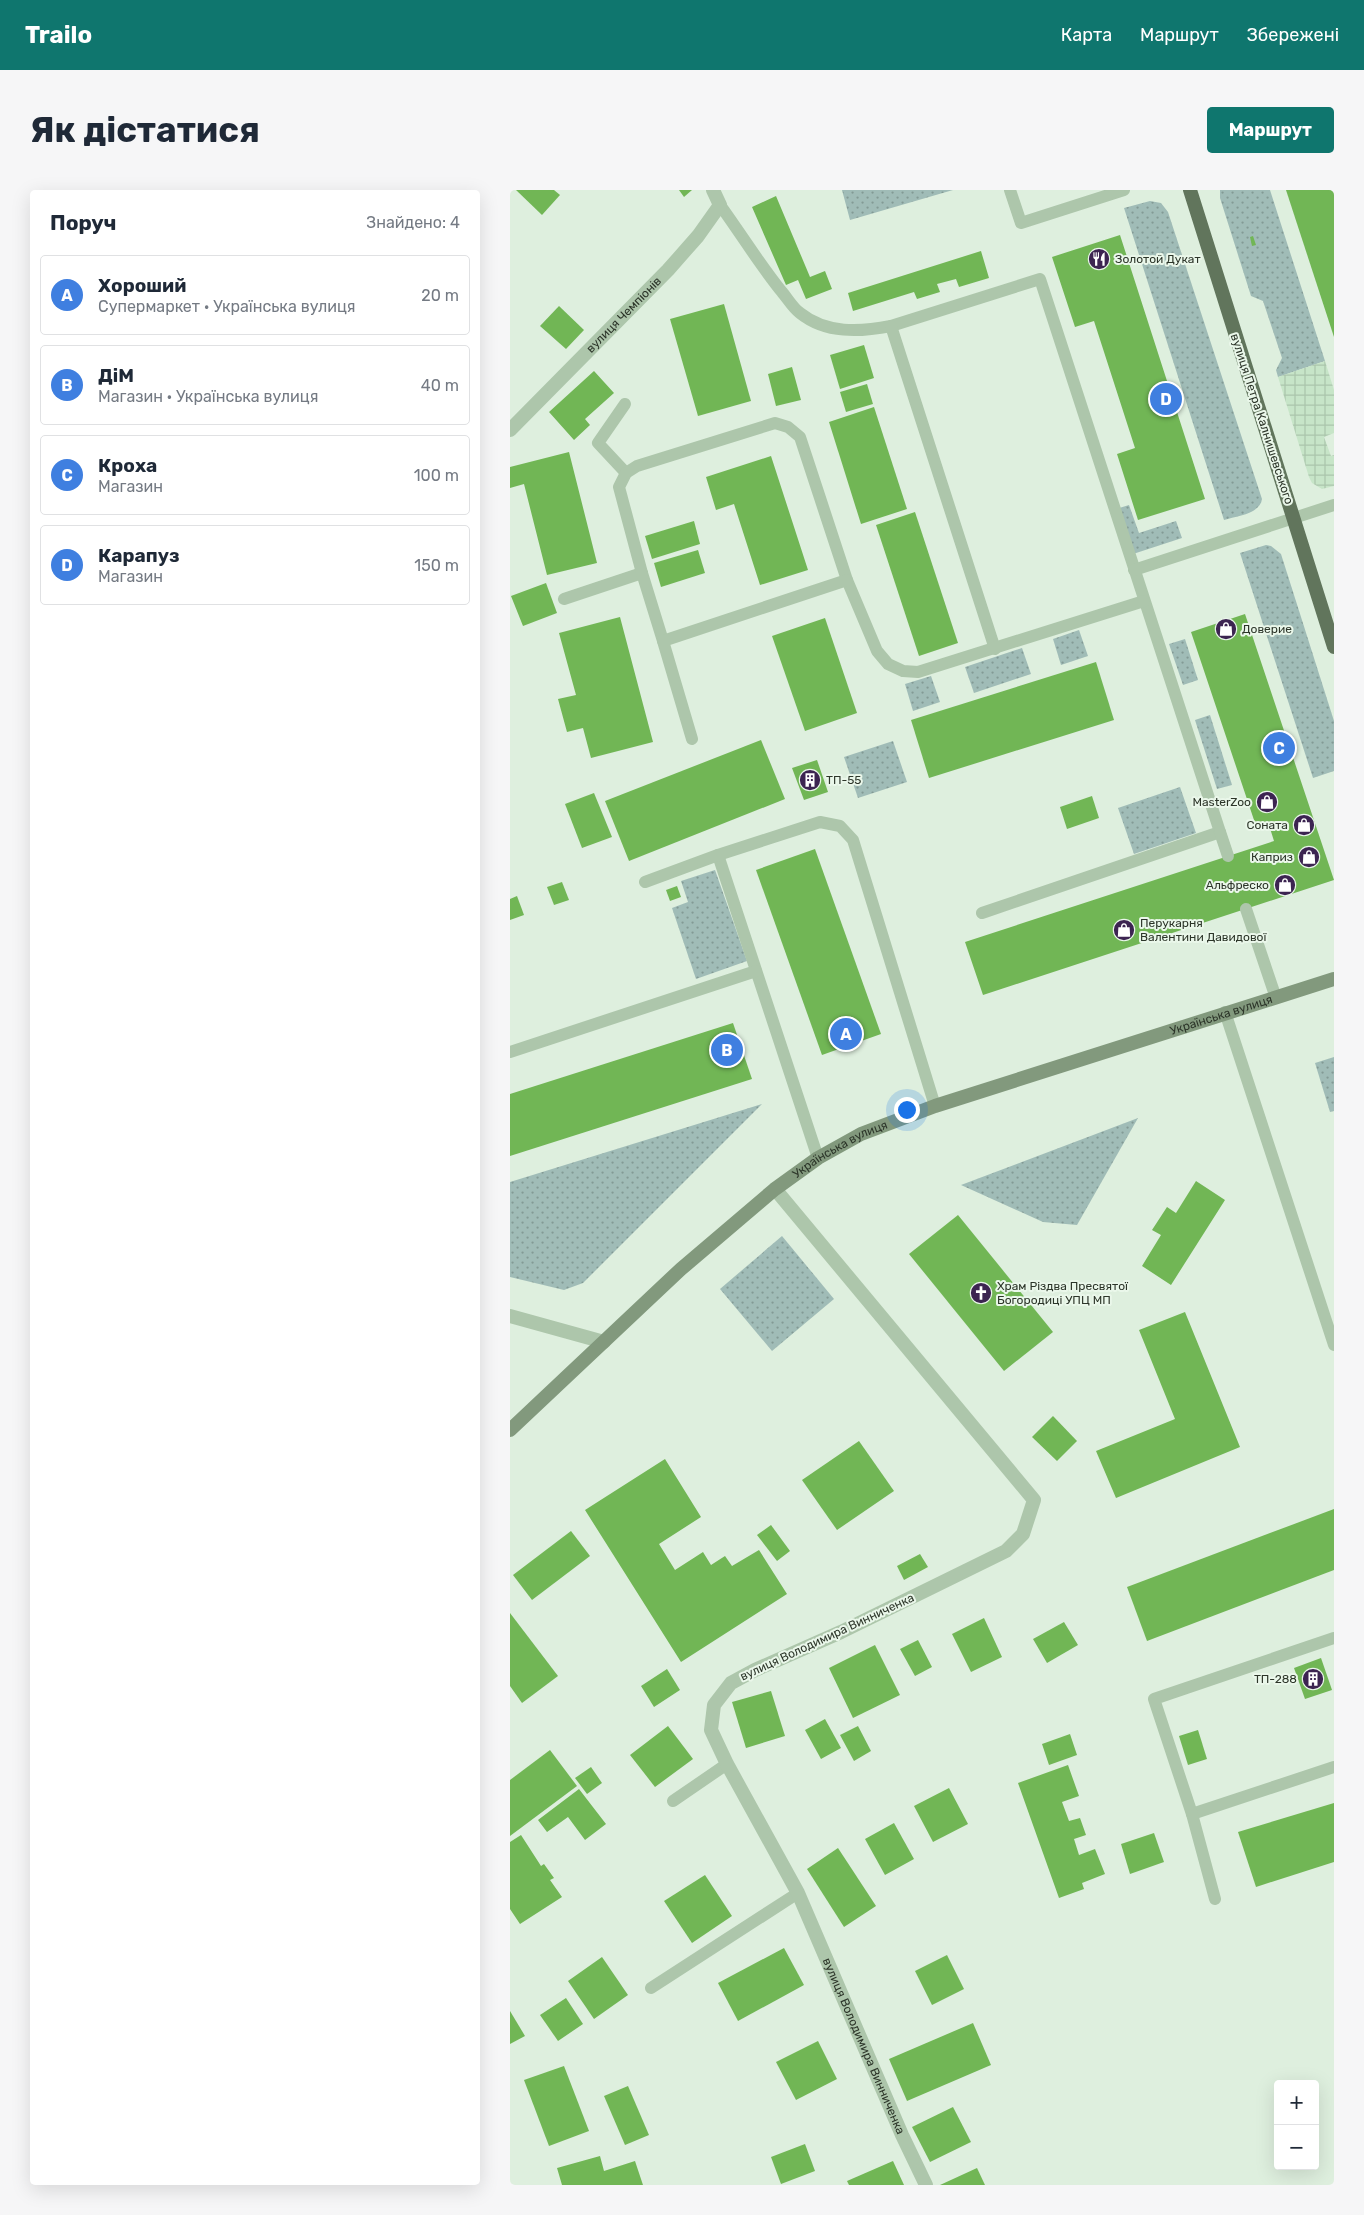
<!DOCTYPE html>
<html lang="uk">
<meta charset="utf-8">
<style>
:root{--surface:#fff;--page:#f6f6f7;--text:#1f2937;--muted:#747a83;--line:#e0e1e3;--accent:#0f766e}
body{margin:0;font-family:Rubik,sans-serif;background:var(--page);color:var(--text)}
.controls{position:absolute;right:15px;bottom:15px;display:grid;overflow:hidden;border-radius:5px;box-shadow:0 5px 20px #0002}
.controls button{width:45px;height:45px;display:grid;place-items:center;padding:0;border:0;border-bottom:1px solid var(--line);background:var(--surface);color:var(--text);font:25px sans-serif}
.you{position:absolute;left:396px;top:919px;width:18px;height:18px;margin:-12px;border:4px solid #fff;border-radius:50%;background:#1a73e8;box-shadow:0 0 0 8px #1a73e833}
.badge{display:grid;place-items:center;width:32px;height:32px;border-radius:50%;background:var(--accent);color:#fff;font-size:16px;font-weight:700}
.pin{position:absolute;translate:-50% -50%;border:2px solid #fff;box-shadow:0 1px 5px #0006}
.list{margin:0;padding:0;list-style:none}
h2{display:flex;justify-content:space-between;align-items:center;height:65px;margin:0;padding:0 20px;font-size:21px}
h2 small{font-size:16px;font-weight:400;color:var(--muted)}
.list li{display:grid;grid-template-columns:32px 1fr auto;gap:15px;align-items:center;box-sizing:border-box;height:80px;margin:0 10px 10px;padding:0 10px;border:1px solid var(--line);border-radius:5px}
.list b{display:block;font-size:19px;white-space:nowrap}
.list p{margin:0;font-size:16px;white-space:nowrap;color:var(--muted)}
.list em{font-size:16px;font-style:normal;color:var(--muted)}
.map{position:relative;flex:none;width:824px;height:1995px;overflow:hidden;border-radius:5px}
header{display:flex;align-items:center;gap:30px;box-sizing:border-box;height:70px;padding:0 25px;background:var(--accent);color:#fff}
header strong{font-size:24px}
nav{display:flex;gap:28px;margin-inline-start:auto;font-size:18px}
.intro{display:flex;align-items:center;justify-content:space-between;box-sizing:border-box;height:120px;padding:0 30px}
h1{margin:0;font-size:35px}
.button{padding:12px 22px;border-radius:5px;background:var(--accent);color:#fff;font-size:18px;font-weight:700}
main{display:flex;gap:30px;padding:0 30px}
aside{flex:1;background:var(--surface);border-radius:5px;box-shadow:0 5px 20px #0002}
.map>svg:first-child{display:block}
</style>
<header>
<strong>Trailo</strong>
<nav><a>Карта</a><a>Маршрут</a><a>Збережені</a></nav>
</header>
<div class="intro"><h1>Як дістатися</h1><a class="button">Маршрут</a></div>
<main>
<aside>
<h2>Поруч<small>Знайдено: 4</small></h2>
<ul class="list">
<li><span class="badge" style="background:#3f7fe0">A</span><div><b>Хороший</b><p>Супермаркет · Українська вулиця</p></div><em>20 m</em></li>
<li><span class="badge" style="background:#3f7fe0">B</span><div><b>ДіМ</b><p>Магазин · Українська вулиця</p></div><em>40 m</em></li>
<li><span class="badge" style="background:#3f7fe0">C</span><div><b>Кроха</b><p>Магазин</p></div><em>100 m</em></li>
<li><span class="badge" style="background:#3f7fe0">D</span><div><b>Карапуз</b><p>Магазин</p></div><em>150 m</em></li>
</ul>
</aside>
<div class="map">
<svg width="824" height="1995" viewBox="0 0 824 1995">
<defs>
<pattern id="grass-dots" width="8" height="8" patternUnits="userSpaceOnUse" patternTransform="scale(1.25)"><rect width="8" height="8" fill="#a0bcb7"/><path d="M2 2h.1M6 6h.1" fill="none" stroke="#839a95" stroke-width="1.8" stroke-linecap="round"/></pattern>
<pattern id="plaza-grid" width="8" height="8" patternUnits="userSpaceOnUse" patternTransform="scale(1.25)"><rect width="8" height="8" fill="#c7e5c8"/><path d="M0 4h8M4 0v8" fill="none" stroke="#abc5ac"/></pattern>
</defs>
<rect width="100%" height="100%" fill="#deefde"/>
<g fill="url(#grass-dots)">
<polygon points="332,0 443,0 340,30"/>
<polygon points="710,0 760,0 815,171 768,187 766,180 772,168 753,111 741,106 710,8"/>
<path d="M640 11 651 13 658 22 752 309C750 324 727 326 714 330L614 18Z"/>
<polygon points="619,315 629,343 666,331 672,348 620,365 606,319"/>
<polygon points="756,355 761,356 771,364 824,531 824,581 803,588 730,363"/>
<polygon points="569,440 578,466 551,475 543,449"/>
<polygon points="675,449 688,490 673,495 659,454"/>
<polygon points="512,458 521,484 464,503 455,477"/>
<polygon points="421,486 430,512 403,521 395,494"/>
<polygon points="700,525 722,595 707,599 685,530"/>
<polygon points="383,551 397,592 348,608 334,567"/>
<polygon points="670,597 686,643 624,664 608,618"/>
<polygon points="205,680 237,771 186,789 162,718 178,712 171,691"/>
<polygon points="824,867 824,921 820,922 805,873"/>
<polygon points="252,914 73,1093 54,1100 0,1087 0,992"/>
<polygon points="628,928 567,1035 533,1032 451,995"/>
<polygon points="272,1046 324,1109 262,1161 210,1099"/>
</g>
<polygon fill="url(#plaza-grid)" points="815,171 824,200 824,243 814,247 821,266 824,265 824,296 812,299 802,293 799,287 768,187"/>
<g fill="#71b655">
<polygon points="6,0 44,0 50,5 32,25"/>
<polygon points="169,0 182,0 174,7"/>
<polygon points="776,0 824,0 824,147"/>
<polygon points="266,6 300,87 315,81 322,99 296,109 288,90 276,95 242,17"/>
<polygon points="610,45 695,309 628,330 607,264 625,258 584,131 565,137 542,67"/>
<polygon points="743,46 746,55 742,56 740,47"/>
<polygon points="471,61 479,88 449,97 446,89 427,94 430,102 407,109 404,102 343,121 338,103"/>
<polygon points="214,114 241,211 188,226 160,129"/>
<polygon points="49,116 74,140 56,159 30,136"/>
<polygon points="354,155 364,188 330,199 320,165"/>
<polygon points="282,177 291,210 266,216 258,184"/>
<polygon points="84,181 104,203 75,229 80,235 64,250 39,222"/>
<polygon points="357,194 363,214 336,222 330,202"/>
<polygon points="364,217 397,319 351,334 319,232"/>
<polygon points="59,262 87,373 37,385 14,294 0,298 0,277"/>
<polygon points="261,266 298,380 250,395 224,314 206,320 196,287"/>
<polygon points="405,322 448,453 409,466 366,335"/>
<polygon points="184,331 190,354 142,369 135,346"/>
<polygon points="188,360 195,383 151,397 144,373"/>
<polygon points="36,393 47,423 13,436 1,406"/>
<polygon points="735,424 824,690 473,805 455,752 764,651 758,632 746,636 681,442"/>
<polygon points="110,427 143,552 81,568 73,538 57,542 48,509 66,505 49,443"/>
<polygon points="315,428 347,523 295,541 262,446"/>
<polygon points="586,472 604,530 419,588 401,530"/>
<polygon points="251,550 275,609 119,671 95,611"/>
<polygon points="307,570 318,602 294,610 282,578"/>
<polygon points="84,603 102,647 72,658 55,614"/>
<polygon points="582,606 589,628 557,639 550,617"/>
<polygon points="305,659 371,844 312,865 246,680"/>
<polygon points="52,692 59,710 44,715 37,697"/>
<polygon points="167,696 171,707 160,711 156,700"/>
<polygon points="7,706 14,725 0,730 0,709"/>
<polygon points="223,833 242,889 0,966 0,904"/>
<polygon points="686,991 715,1010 661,1095 632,1076 651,1045 642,1040 657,1017 666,1023"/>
<polygon points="448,1025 543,1142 494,1181 399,1064"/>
<polygon points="675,1122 730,1257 606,1308 586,1261 665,1229 629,1140"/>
<polygon points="543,1226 567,1251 547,1271 522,1247"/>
<polygon points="349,1251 384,1301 327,1340 292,1290"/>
<polygon points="155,1269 191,1327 149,1354 165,1380 193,1362 201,1375 215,1366 222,1376 249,1360 277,1404 171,1472 75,1320"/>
<polygon points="824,1319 824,1380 637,1451 617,1397"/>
<polygon points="261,1335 280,1361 267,1371 247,1345"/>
<polygon points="61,1341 80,1366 22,1410 3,1385"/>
<polygon points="410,1364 418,1377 394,1390 387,1376"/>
<polygon points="0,1423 48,1486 12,1513 0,1496"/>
<polygon points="474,1428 492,1467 461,1482 442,1444"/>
<polygon points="554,1432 568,1455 537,1473 523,1449"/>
<polygon points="408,1450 422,1477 405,1486 390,1459"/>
<polygon points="365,1455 390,1505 343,1528 319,1478"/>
<polygon points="811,1468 822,1500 795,1509 784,1478"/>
<polygon points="157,1479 170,1500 144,1517 131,1496"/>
<polygon points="261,1501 275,1546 236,1558 222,1512"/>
<polygon points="315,1529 331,1558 311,1569 295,1540"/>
<polygon points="158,1536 183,1569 145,1597 120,1565"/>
<polygon points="348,1536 361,1561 344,1571 330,1545"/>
<polygon points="688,1540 697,1569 678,1575 669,1546"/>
<polygon points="560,1544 567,1565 539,1575 532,1554"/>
<polygon points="40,1560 67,1596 0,1646 0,1590"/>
<polygon points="558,1575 569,1606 552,1612 559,1631 570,1628 576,1645 564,1649 569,1665 585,1659 595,1684 572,1693 574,1699 549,1708 508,1593"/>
<polygon points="81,1577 92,1593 77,1604 65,1588"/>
<polygon points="439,1598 458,1634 423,1652 404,1616"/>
<polygon points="69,1599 96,1634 75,1650 58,1627 37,1642 28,1630"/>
<polygon points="824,1613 824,1672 746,1697 728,1642"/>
<polygon points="384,1633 404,1669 375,1685 355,1649"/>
<polygon points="644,1643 654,1672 620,1684 611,1654"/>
<polygon points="11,1645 31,1676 34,1674 44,1688 40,1690 52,1707 10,1734 0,1719 0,1652"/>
<polygon points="328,1658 366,1716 334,1737 297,1679"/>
<polygon points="195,1685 222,1726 182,1753 154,1711"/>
<polygon points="274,1758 294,1795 228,1831 208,1793"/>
<polygon points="437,1765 454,1799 422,1815 405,1781"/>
<polygon points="92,1767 118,1805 84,1829 58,1791"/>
<polygon points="56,1808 73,1834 48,1851 30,1825"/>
<polygon points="0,1821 15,1846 0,1854"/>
<polygon points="463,1833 481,1875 397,1911 379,1869"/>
<polygon points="308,1851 327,1889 286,1910 266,1872"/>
<polygon points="54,1876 79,1941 39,1956 14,1890"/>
<polygon points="118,1896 139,1945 115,1955 94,1906"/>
<polygon points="443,1917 461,1952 420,1972 402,1937"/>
<polygon points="295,1954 305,1981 271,1994 261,1967"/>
<polygon points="90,1966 94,1981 125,1971 133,1995 52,1995 47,1978"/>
<polygon points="383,1971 394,1995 339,1995 337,1991"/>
<polygon points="467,1978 475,1995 430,1995"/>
</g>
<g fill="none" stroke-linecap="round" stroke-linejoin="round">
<g stroke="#adc6ab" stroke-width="12">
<polyline points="500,0 511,33 614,0"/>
<path d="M210 15C231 44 250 75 272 102 278 109 283 118 290 123 316 144 350 142 381 136L530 89 710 642 472 723"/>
<polyline points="381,136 485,459"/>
<polyline points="115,214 88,253 116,283"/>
<polyline points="624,380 824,315"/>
<polyline points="54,409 132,383"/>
<polyline points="153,451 132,383 109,297 116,283 127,276 265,233 278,237 290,247 337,390 367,461 378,474 393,481 408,482 634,411"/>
<polyline points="182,549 153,451 337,390"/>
<polyline points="710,642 718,666"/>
<polyline points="208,665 308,968"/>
<polyline points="135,692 208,665 310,632 330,636 343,650 425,916"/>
<polyline points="736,719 766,808"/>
<polyline points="715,822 824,1155"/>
<polyline points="0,862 246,781"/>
<polyline points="163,1611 217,1574"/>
<polyline points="682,1624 824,1577"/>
<polyline points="705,1709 682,1624 644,1509 824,1448"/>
<polyline points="141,1798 288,1703"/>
</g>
<g stroke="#adc6ab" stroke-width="14">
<path id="s1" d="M0 240 158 80 188 46 210 15 203 0"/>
<path id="s2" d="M265 999 524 1310 513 1344 496 1361 331 1442 245 1480 221 1493 204 1515 201 1540 217 1574 288 1703 392 1945 416 1995"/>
<polyline points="0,1126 94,1152"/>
</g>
<path stroke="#82997d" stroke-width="14" id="s3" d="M0 1240 171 1079 265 999 308 968 351 944 425 916 824 789"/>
<polyline stroke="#61755c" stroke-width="14" points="680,0 824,457"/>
</g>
<defs>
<g id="restaurant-disc" transform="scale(1.125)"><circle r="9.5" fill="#3c2451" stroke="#eaf7ea"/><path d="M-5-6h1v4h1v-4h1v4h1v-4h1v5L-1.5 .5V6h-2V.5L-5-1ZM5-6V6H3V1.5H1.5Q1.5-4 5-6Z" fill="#fff"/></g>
<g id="shop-disc" transform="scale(1.125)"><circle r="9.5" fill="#3c2451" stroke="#eaf7ea"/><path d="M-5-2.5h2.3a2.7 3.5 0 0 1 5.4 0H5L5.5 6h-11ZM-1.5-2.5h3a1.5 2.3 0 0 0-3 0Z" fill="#fff"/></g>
<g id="building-disc" transform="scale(1.125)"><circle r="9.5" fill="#3c2451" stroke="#eaf7ea"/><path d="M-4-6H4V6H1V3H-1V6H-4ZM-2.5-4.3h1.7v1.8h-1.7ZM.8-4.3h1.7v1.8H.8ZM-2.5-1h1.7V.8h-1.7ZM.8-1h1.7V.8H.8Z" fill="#fff"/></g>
<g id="church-disc" transform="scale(1.125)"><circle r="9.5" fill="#3c2451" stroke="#eaf7ea"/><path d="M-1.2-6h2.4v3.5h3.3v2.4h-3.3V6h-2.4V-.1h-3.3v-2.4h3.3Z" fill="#fff"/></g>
</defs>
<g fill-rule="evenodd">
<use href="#restaurant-disc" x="589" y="69"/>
<use href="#shop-disc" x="716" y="439"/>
<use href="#building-disc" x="300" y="590"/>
<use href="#shop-disc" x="757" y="612"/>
<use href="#shop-disc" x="794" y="635"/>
<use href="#shop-disc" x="799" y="667"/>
<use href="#shop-disc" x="775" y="695"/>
<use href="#shop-disc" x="614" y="740"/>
<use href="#church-disc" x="471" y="1103"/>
<use href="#building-disc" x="803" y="1489"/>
</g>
<g text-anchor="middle" stroke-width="4" stroke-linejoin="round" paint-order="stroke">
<g font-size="12" fill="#2c3529" stroke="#eaf7ea" text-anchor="start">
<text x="605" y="73">Золотой Дукат</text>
<text x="732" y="443">Доверие</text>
<text x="316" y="594">ТП-55</text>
<text x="741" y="616" text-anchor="end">MasterZoo</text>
<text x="778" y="639" text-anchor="end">Соната</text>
<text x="783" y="671" text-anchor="end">Каприз</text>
<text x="759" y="699" text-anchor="end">Альфреско</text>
<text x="630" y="737">Перукарня<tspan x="630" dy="14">Валентини Давидової</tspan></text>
<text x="487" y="1100">Храм Різдва Пресвятої<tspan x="487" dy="14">Богородиці УПЦ МП</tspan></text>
<text x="787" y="1493" text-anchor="end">ТП-288</text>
</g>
<g font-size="12" fill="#2c3529" stroke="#eaf7ea">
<text dy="4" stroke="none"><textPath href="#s1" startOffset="162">вулиця Чемпіонів</textPath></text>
<text transform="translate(752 229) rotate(72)" y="4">вулиця Петра Калнишевського</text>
<text dy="4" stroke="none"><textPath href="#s3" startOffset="840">Українська вулиця</textPath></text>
<text dy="4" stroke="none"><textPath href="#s3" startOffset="435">Українська вулиця</textPath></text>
<text transform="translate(317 1447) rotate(-25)" y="4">вулиця Володимира Винниченка</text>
<text dy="4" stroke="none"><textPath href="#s2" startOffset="1174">вулиця Володимира Винниченка</textPath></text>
</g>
</g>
</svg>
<div class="controls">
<button>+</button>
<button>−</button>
</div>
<div class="you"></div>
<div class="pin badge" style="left:336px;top:844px;background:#3f7fe0">A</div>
<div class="pin badge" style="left:217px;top:860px;background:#3f7fe0">B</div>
<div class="pin badge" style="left:769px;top:558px;background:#3f7fe0">C</div>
<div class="pin badge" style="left:656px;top:209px;background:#3f7fe0">D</div>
</div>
</main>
